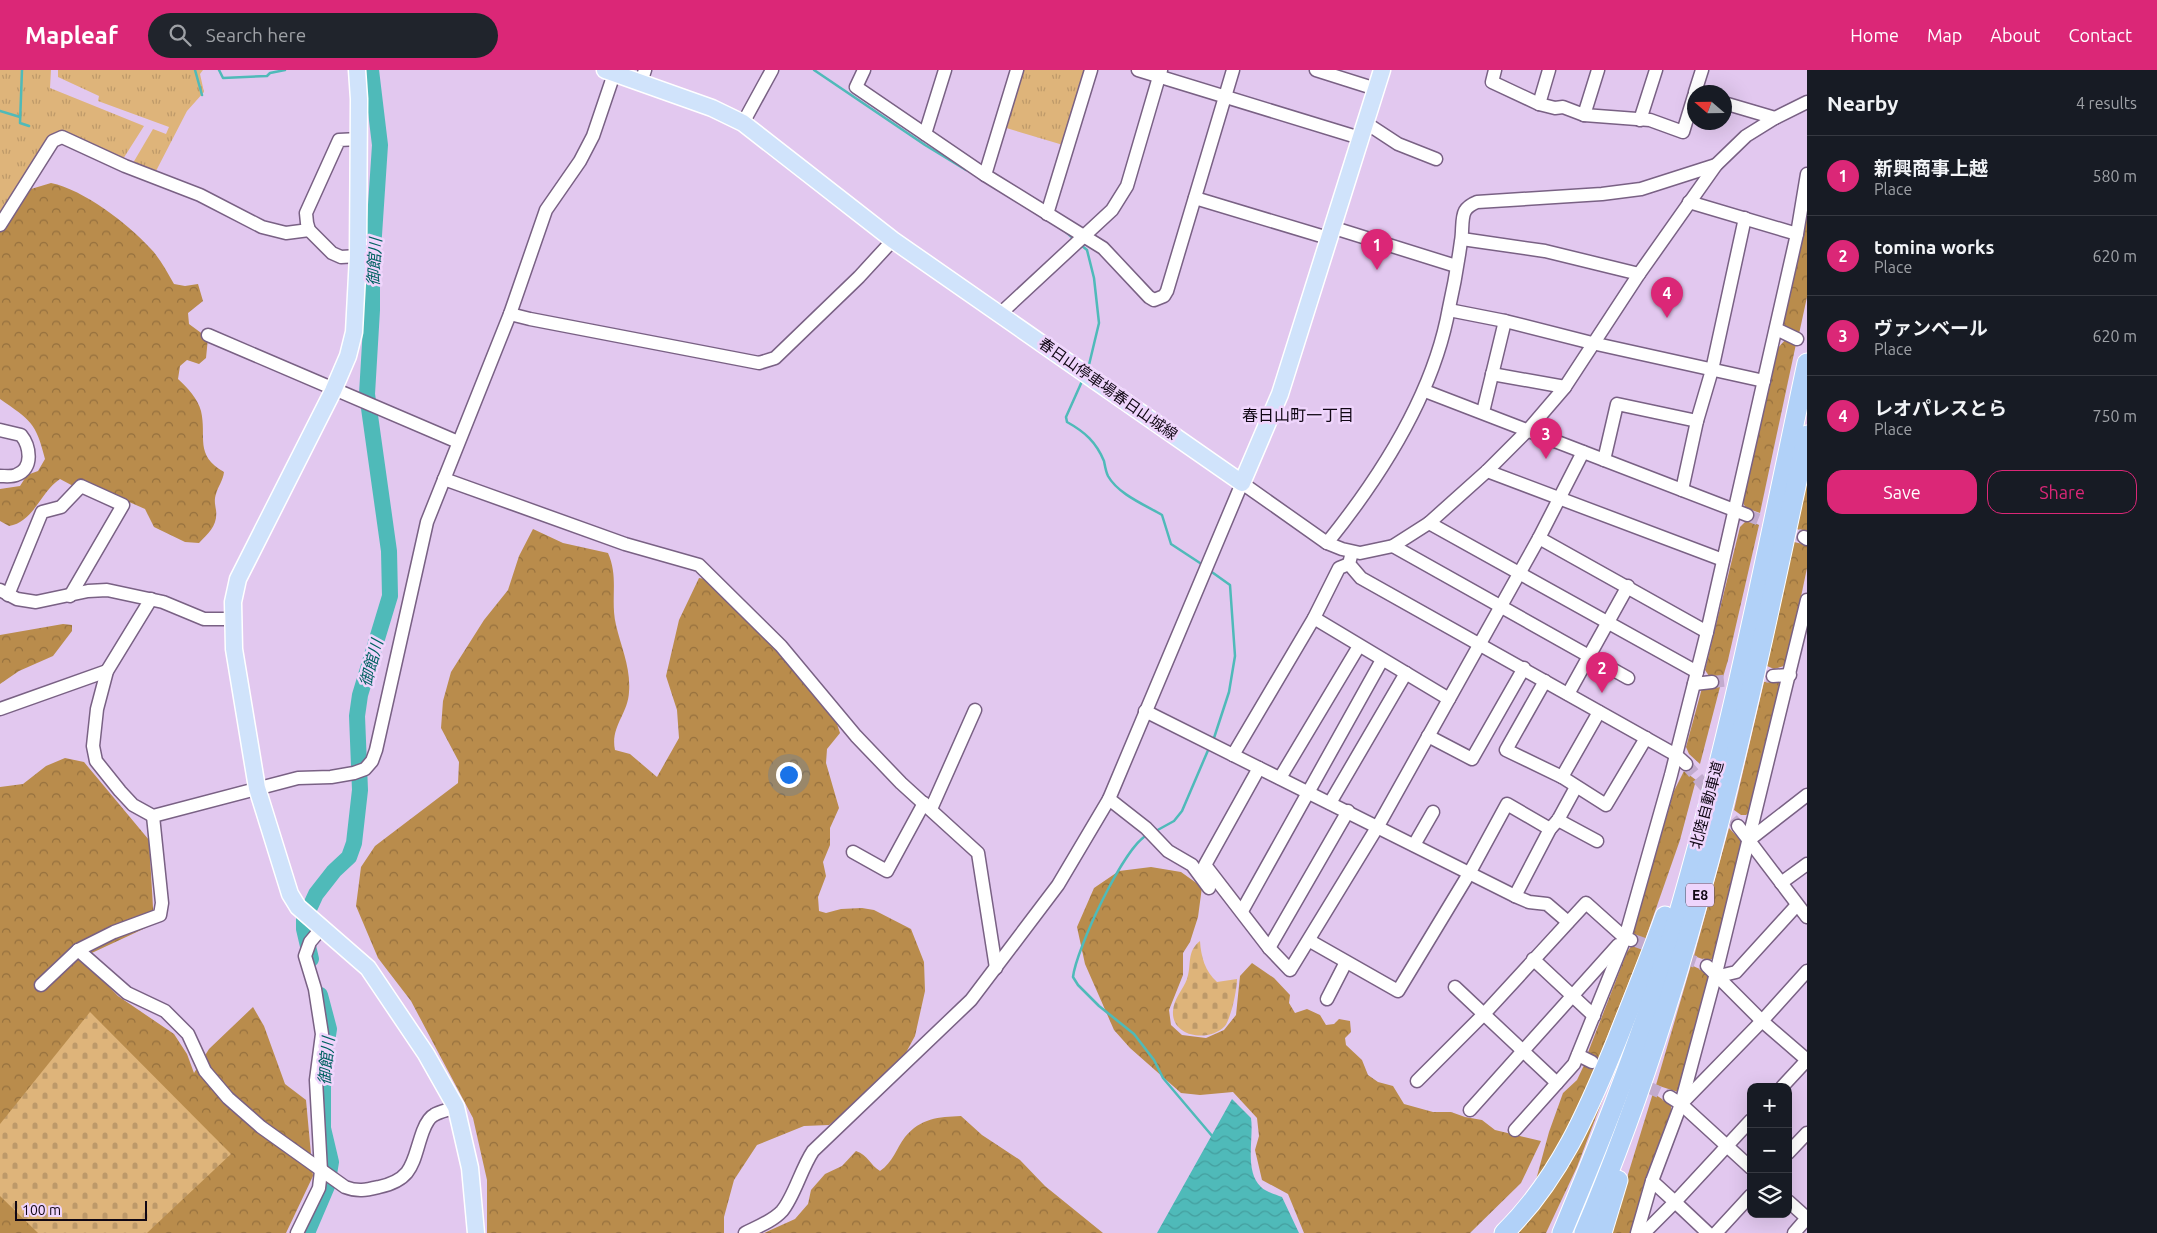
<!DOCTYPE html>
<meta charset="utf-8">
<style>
:root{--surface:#171b24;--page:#20242c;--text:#f1f3f6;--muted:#9ea1a6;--line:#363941;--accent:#db2777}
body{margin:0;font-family:Ubuntu,"Noto Sans JP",sans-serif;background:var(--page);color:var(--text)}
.controls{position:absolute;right:15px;bottom:15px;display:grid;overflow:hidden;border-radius:10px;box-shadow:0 5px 20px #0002}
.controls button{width:45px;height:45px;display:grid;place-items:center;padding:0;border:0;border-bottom:1px solid var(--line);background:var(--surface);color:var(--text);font:25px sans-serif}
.compass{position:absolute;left:1687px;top:15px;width:45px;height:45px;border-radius:50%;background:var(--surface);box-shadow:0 5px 20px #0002;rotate:290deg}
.scale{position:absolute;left:15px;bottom:12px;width:132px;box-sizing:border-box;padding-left:5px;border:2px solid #100714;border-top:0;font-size:14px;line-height:18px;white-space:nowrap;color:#100714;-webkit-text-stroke:4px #efd5fc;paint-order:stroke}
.you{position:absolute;left:788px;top:704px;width:18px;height:18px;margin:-12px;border:4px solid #fff;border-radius:50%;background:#1a73e8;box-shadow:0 0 0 8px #1a73e833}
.badge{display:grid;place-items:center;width:32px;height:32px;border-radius:50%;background:var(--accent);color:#fff;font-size:16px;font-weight:700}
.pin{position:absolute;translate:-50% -41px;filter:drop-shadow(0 1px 2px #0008)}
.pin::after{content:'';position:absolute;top:26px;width:18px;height:15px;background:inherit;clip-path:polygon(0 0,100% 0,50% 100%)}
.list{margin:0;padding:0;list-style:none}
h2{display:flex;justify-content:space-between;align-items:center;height:65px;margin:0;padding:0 20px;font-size:21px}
h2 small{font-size:16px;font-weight:400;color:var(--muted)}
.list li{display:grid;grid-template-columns:32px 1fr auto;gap:15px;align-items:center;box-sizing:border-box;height:80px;padding:0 20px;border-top:1px solid var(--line)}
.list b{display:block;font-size:19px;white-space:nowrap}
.list p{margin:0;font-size:16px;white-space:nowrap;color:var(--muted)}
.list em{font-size:16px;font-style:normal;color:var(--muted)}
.actions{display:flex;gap:10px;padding:15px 20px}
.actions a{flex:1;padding:11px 0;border:1px solid var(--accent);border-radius:15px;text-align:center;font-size:18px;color:var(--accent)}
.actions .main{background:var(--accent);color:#fff}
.icon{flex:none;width:28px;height:28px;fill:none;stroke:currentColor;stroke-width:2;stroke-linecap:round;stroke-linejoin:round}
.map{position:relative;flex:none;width:1807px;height:1163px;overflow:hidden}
header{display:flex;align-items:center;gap:30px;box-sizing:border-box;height:70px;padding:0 25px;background:var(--accent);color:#fff}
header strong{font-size:24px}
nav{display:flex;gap:28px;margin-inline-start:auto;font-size:18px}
.search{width:350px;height:45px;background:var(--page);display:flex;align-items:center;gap:12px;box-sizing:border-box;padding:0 18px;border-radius:28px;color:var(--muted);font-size:19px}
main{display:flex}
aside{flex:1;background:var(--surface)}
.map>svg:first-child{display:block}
</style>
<header>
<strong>Mapleaf</strong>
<div class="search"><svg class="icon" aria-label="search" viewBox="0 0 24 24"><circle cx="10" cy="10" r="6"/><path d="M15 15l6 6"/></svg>Search here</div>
<nav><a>Home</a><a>Map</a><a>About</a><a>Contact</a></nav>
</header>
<main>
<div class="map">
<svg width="1807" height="1163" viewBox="0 0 1807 1163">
<defs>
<pattern id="forest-crowns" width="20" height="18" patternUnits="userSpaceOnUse" patternTransform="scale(1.25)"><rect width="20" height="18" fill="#b98c4c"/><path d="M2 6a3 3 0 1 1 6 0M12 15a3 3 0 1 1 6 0" fill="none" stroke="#95703e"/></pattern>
<pattern id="cemetery-stones" width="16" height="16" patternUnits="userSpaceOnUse" patternTransform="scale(1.25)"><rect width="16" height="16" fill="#deb47a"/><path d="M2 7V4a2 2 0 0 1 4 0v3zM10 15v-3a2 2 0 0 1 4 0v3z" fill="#bd9969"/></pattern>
<pattern id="park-tufts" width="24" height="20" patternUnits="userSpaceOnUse" patternTransform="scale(1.25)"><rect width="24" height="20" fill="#deb47a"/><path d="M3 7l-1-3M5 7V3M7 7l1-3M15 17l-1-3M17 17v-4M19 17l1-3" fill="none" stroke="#bd9969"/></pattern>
<pattern id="water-waves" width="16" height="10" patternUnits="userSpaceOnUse" patternTransform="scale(1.25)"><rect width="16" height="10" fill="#4fbab9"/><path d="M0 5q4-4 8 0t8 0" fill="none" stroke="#449e9e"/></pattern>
</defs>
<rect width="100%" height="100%" fill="#e2c8ef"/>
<g fill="url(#forest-crowns)">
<path d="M51 113C84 120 127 153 150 178 160 188 167 202 174 214L185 216 198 214 203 231 188 243 189 254 208 268 206 288 199 294 187 290 180 296 178 309C187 317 198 329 201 341 207 367 194 385 224 402 223 411 218 416 216 424 214 430 215 434 216 440 218 455 209 463 199 473L185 472 154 457 145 439 93 416 75 417 60 409C41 421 34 452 9 456L0 451V419L20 416 27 405 38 401 45 389C36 352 30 350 0 329V161L31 119Z"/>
<polygon points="1807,134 1807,227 1799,264 1785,257 1782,248"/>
<polygon points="1787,268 1796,274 1760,443 1746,438 1743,433 1776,280"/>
<polygon points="1807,410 1807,463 1797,459"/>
<polygon points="1747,450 1759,455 1728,590 1723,607 1709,606 1705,600 1740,457"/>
<path d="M533 459 563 473 608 483C619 508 610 529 616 555 621 577 631 598 629 622 628 644 610 657 615 680L630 684 657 707 679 668 677 640 666 606 679 550 699 508 712 510 790 593 837 654 840 663 827 679 826 693 839 738 830 758V775L823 792 826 806 818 827 819 841 826 843 841 839 862 838 874 840 911 859 924 892 925 921 915 966 903 988 858 1032 829 1055 804 1056 757 1075 734 1110 724 1147V1163H487V1110L473 1048 411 931 378 888 356 836 361 797 375 776 458 713 459 692 441 658 443 631 451 602 484 550 508 520 519 486Z"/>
<polygon points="1794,472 1807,475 1807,498 1788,589 1784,596 1774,599 1767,596"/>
<polygon points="63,554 72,555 72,561 53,586 19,601 0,614 0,565"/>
<polygon points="1778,610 1781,612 1750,742 1746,745 1741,745 1734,740 1764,612"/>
<polygon points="1720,617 1700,694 1689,684 1686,677 1702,618"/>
<polygon points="65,688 84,692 149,770 154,854 81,888 118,926 174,964 187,984 194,1003 209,979 253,937 264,956 285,1014 306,1030 313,1106 286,1163 0,1163 0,717 23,714 46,696"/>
<polygon points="1684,701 1696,710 1680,770 1645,870 1632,864 1674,721"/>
<polygon points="1729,758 1747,777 1719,885 1708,891 1694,886"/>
<polygon points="1151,797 1181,802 1202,817 1198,847 1190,872 1183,883 1183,905 1169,940 1171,955 1182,965 1206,968 1224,960 1236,945 1240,906 1252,893 1274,908 1290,925 1289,933 1295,943 1307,939 1320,945 1326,955 1334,954 1339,949 1350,951 1351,962 1345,968 1346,975 1362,990 1368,1005 1378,1012 1393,1016 1404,1034 1433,1042 1451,1042 1465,1047 1482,1050 1495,1060 1541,1071 1521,1113 1470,1163 1304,1163 1288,1124 1262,1110 1255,1080 1259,1066 1257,1048 1233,1022 1200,1025 1181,1023 1130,978 1114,960 1085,894 1077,857 1094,818 1119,801"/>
<polygon points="1632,875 1642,879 1598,990 1587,985 1627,882"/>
<polygon points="1691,895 1704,901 1710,909 1678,1022 1656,1015"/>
<polygon points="1585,993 1596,997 1558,1077 1536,1110 1549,1062 1563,1023 1577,1010"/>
<polygon points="1612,1005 1577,1097 1546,1163 1512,1163"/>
<polygon points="1653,1023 1671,1035 1671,1044 1634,1150 1631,1163 1610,1163"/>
<path d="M961 1046 982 1065 1020 1090 1045 1116 1103 1163H764L795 1149 808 1134 811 1120 825 1104 842 1096 856 1081C868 1085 870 1095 880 1101 893 1092 896 1079 905 1067 921 1048 938 1047 961 1046Z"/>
</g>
<g fill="url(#cemetery-stones)">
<path d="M1200 871C1201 887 1205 901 1217 912L1237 909C1237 920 1231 948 1225 956 1209 973 1171 967 1173 941 1174 928 1183 920 1187 909 1192 895 1186 882 1200 871Z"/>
<polygon points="90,942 231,1084 147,1163 38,1163 0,1126 0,1054"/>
</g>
<g fill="url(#park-tufts)">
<polygon points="0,0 51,0 50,18 144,56 123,89 59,61 54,63 0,144"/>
<polygon points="58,0 203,0 200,4 204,22 187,41 156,101 133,93 153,59 166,64 169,57 98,31 99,26 58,7"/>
<polygon points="1021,0 1086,0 1063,75 1003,57"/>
</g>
<path fill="url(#water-waves)" d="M1232 1029 1251 1048C1254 1068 1244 1101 1261 1117 1266 1122 1275 1124 1282 1127L1299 1163H1157Z"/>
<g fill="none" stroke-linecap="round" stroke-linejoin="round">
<g stroke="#4fbab9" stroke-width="2.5">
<polyline points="22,0 20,53 29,56"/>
<polyline points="195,0 202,25"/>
<polyline points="219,0 223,8 267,6 270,3 285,0"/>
<polyline points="814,0 925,75 966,100"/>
<polyline points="0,41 20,47"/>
<polyline points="1066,162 1075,170"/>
<polyline points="1081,175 1087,180 1094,208 1099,253 1088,299"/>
<path d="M1083 309 1066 347 1067 352C1085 362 1096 372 1104 391 1105 396 1106 402 1108 406 1118 424 1145 435 1162 445L1171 474 1203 495"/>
<polyline points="1209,500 1230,515 1235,586 1229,622 1213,671"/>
<polyline points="1154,762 1174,751 1182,741 1209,678"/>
<path d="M1147 765C1123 778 1076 880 1073 907L1078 915 1099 936 1134 964 1154 990 1163 1008 1213 1067"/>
</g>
<g stroke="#4fbab9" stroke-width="16">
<polyline points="311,889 304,859 304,850 316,824 334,801 349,787 354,773 360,720 357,646 360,625 390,526 389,481 367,324 372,240 372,195 380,75 371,0"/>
<polyline points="307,1163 327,1116 331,1092 323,1058 323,997 329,959 320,925"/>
</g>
<g stroke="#c2abce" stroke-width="12" stroke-dasharray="12 6" stroke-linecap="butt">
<polyline points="1747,445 1804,467"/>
<polyline points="1712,612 1773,606"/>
<polyline points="1686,694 1738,756"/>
<polyline points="1633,870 1707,896"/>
<polyline points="1599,995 1670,1027"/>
</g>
<g stroke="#796184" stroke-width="15">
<g id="minor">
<polyline points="864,0 856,17 985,105 1103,178 1149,227 1154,230 1164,226 1167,221 1233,0"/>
<polyline points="1138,0 1360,68"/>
<polyline points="1316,0 1376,19"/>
<polyline points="1495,0 1492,12 1539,34 1555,38 1563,37 1584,45 1650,50 1683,62 1694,26"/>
<polyline points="641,12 645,0"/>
<polyline points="1695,22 1702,0"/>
<polyline points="1724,33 1775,48"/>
<polyline points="1539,34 1549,0"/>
<polyline points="1584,45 1598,0"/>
<polyline points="1640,50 1656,0"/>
<polyline points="743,53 772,0"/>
<polyline points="1366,53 1398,74 1436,89"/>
<polyline points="925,64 945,0"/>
<polyline points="985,105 1017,0"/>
<polyline points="1195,128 1328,168"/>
<polyline points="1689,132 1797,164"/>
<polyline points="1047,144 1091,0"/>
<polyline points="0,155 53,71 62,67 125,96 200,125 262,157 286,163 309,160"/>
<polyline points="1331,157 1456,196"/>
<polyline points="1462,169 1545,181 1639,204"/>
<polyline points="358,186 341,187 332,183 309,160 307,153 306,143 339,70 359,69"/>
<polyline points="1449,240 1505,251 1592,273 1764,311"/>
<polyline points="1001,243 1112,140 1127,116 1161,0"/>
<polyline points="510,244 530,249 759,293 775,288 859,207 893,170"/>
<polyline points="1776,259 1797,269"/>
<polyline points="208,265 458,372"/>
<polyline points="1492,304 1565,317"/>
<polyline points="1425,321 1747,445"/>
<polyline points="1483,342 1505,251"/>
<path d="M0 360 21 365C30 376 34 399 16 405 12 407 5 406 0 406"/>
<polyline points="1604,390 1617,334 1697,351"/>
<polyline points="1487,401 1723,490"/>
<polyline points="444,409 625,474 699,495 781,576 856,666 901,713 978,783 996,898"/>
<polyline points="1682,420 1697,351 1712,300 1745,148"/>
<polyline points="1429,453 1697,602"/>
<polyline points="1804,467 1807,469"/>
<polyline points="1539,468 1707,562"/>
<path d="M1327 473C1381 406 1434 323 1449 238 1454 216 1458 193 1461 171 1463 162 1461 148 1465 141 1468 136 1472 134 1477 132L1602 124 1641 119 1716 95"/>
<polyline points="1393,476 1628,608"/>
<polyline points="1352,482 1349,494 1361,508 1676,685 1686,694"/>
<polyline points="0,520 17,529 36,532 88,521 107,520 163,532 204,549 232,549"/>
<polyline points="8,525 42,442 61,437 81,416 123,435 70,526"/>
<polyline points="151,529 107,601 97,639 93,676 96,691 120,721 133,735 153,746 298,708 331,707 354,703 365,699 372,691 376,680 427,452 510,244 546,140 580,91 593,66 614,4"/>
<polyline points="1314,548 1449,629"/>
<polyline points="1773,606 1790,605"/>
<polyline points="1545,611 1506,680 1562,707 1606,735 1646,668"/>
<polyline points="1694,614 1712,612"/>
<polyline points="1568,624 1628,516"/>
<polyline points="0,639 107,601"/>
<polyline points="1145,641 1515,826 1529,832 1547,834 1568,852"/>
<polyline points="1428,666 1472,689 1524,598"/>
<polyline points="1233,685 1314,548 1339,498 1349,494"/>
<polyline points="1259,698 1205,795 1269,878 1290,900 1378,756 1539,468 1583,382"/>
<polyline points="1562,707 1599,642"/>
<polyline points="1280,708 1359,576"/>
<polyline points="1109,729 1146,758 1168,781 1192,795 1209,818"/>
<polyline points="1330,733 1406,603"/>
<polyline points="931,739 975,640"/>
<polyline points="1558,750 1597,771"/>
<polyline points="1738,756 1807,847"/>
<polyline points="1749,770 1807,725"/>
<polyline points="1414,775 1433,742"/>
<polyline points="853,782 887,801 924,733"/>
<polyline points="1781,813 1807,794"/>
<polyline points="1515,826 1550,759 1558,750 1576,717"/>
<polyline points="1242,841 1382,590"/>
<polyline points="1310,871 1398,921 1470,802 1507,734 1550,759"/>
<polyline points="1269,878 1348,741"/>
<path d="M78 880 127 923 165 941 188 964 205 1001 228 1028 261 1057 345 1117C358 1122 366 1120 379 1117 415 1109 412 1091 423 1061 425 1056 428 1048 434 1045 440 1041 449 1040 456 1037"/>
<polyline points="1533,889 1594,946"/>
<polyline points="1707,896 1762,951 1807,990"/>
<polyline points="1715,907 1736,902 1797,835"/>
<polyline points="41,915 78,880 114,862 160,845 162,833 153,746"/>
<polyline points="1455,917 1557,1013"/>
<polyline points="1327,929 1346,892"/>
<polyline points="1578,985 1592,992"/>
<polyline points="1417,1011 1484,944 1586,833 1625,868 1631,870"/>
<polyline points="1782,1017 1807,990"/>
<polyline points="1670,1027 1681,1034 1751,1098"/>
<polyline points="1683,1032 1762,951 1807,901"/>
<polyline points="1470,1040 1618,875"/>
<polyline points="1515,1060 1574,994 1625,868 1671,705 1707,562 1797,164 1807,104"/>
<polyline points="1788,1083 1807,1063"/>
<polyline points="1788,1131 1807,1148"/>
<polyline points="297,1163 319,1118 321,1101 316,1010 322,964 315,919 305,886 310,872 321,859"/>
<path d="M745 1163C757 1157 773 1151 782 1141 794 1127 801 1099 813 1081L971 930 1058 815 1109 729 1242 413 1327 473 1342 479 1360 483 1393 476 1429 453 1487 401 1528 360 1565 317 1639 204 1716 95 1746 66 1775 48 1807 32"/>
<polyline points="1637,1163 1652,1111 1681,1034 1715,907 1807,530"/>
<polyline points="1644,1163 1675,1132 1652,1111"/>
<polyline points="1708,1163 1675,1132 1751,1050"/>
<polyline points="1716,1163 1751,1125"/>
<polyline points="1794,1163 1807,1148"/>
</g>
</g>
<g stroke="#fff" stroke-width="19">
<g id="major">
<polyline points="357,0 359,29 358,186 354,262 348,286 333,321 238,509 233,532 234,579 257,718 290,824 298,837 368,898 426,984 456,1037 470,1098 476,1163"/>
<polyline points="605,0 712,38 743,53 893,170 1242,413 1280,324 1382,0"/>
</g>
</g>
<g stroke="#fff" stroke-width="21">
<g id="highway">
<path d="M1504 1163C1559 1109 1588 1041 1617 970 1633 929 1650 888 1665 846"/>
<path d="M1562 1163C1597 1079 1631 995 1659 908 1723 707 1763 499 1807 293"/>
<path d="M1584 1163C1693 908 1749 635 1807 365"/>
<polyline points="1602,1163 1618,1110"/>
</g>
</g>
<use href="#minor" stroke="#fff" stroke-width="12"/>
<use href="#major" stroke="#d0e3fb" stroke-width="16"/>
<use href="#highway" stroke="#b1d1f8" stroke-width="19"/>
</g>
<g text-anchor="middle" stroke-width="5" stroke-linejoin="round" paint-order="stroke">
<rect fill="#efd5fc" stroke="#53455a" stroke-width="1" x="1686" y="813.5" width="28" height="23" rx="4"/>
<g font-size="14" font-weight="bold" fill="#100714">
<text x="1700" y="830">E8</text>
</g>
<g font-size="15" fill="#100714" stroke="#efd5fc">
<text transform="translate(1108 319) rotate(35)" y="5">春日山停車場春日山城線</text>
<text transform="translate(1707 735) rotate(-75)" y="5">北陸自動車道</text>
</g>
<g font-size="16" font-style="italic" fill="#006161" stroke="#efd5fc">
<text transform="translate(374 192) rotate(-87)" y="6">御館川</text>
<text transform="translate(371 593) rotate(-75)" y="6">御館川</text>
<text transform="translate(326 991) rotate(-85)" y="6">御館川</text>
</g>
<g font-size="16" fill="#100714" stroke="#efd5fc">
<text x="1298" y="351">春日山町一丁目</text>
</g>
</g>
</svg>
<div class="controls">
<button>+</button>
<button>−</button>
<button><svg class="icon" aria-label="layers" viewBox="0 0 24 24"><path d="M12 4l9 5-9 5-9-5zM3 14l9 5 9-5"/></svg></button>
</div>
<svg class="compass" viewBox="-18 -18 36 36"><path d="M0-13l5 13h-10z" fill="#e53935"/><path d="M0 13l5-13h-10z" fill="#9ea1a6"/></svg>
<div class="scale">100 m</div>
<div class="you"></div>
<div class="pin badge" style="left:1377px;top:200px">1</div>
<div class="pin badge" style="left:1602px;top:623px">2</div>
<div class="pin badge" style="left:1546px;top:389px">3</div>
<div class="pin badge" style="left:1667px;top:248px">4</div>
</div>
<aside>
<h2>Nearby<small>4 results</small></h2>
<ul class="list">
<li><span class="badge">1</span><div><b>新興商事上越</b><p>Place</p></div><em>580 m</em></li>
<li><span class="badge">2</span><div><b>tomina works</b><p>Place</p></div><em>620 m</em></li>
<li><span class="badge">3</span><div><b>ヴァンベール</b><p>Place</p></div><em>620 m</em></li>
<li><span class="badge">4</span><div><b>レオパレスとら</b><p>Place</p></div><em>750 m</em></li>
</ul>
<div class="actions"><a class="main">Save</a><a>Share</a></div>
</aside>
</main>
